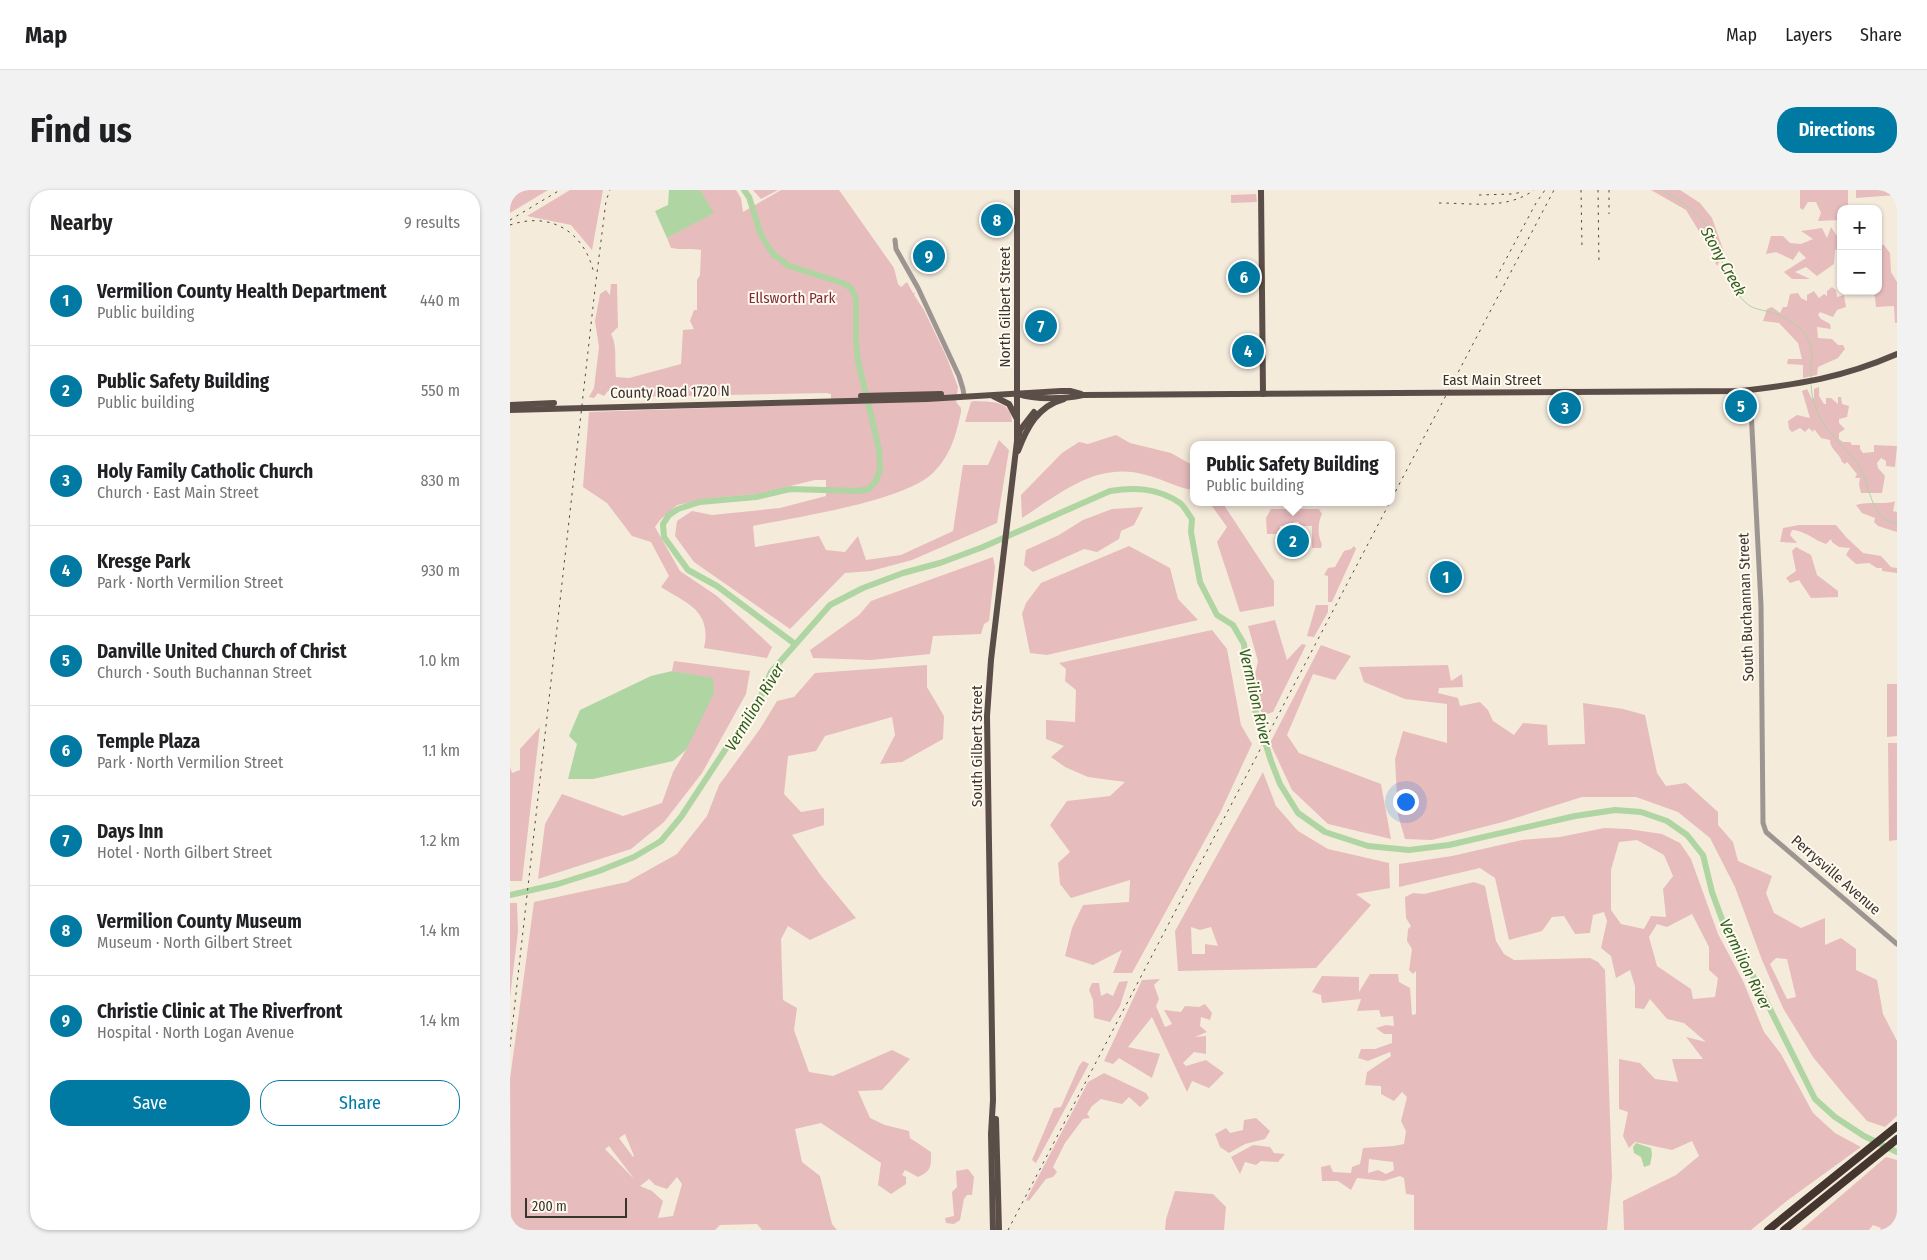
<!DOCTYPE html>
<meta charset="utf-8">
<style>
:root{--surface:#fff;--page:#f2f2f2;--text:#202124;--muted:#757577;--line:#e0e0e0;--accent:#007aa2}
body{margin:0;font-family:"Fira Sans Condensed",sans-serif;background:var(--page);color:var(--text)}
.controls{position:absolute;right:15px;top:15px;display:grid;overflow:hidden;border-radius:10px;box-shadow:0 1px 4px #0004}
.controls button{width:45px;height:45px;display:grid;place-items:center;padding:0;border:0;border-bottom:1px solid var(--line);background:var(--surface);color:var(--text);font:25px sans-serif}
.scale{position:absolute;left:15px;bottom:12px;width:102px;box-sizing:border-box;padding-left:5px;border:2px solid #39352f;border-top:0;font-size:14px;line-height:18px;white-space:nowrap;color:#39352f;-webkit-text-stroke:4px #fff9ef;paint-order:stroke}
.you{position:absolute;left:895px;top:611px;width:18px;height:18px;margin:-12px;border:4px solid #fff;border-radius:50%;background:#1a73e8;box-shadow:0 0 0 8px #1a73e833}
.badge{display:grid;place-items:center;width:32px;height:32px;border-radius:50%;background:var(--accent);color:#fff;font-size:16px;font-weight:700}
.pin{position:absolute;translate:-50% -50%;border:2px solid #fff;box-shadow:0 1px 5px #0006}
.popup{position:absolute;left:680px;top:251px;width:205px;height:65px;box-sizing:border-box;display:grid;place-content:center;border-radius:10px;background:var(--surface);filter:drop-shadow(0 1px 4px #0005);font-size:16px;white-space:nowrap;color:var(--muted)}
.popup b{font-size:19px;color:var(--text)}
.popup::after{content:'';position:absolute;left:50%;top:100%;margin-left:-10px;border:10px solid transparent;border-top-color:var(--surface)}
.list{margin:0;padding:0;list-style:none}
h2{display:flex;justify-content:space-between;align-items:center;height:65px;margin:0;padding:0 20px;font-size:21px}
h2 small{font-size:16px;font-weight:400;color:var(--muted)}
.list li{display:grid;grid-template-columns:32px 1fr auto;gap:15px;align-items:center;box-sizing:border-box;height:90px;padding:0 20px;border-top:1px solid var(--line)}
.list b{display:block;font-size:19px;white-space:nowrap}
.list p{margin:0;font-size:16px;white-space:nowrap;color:var(--muted)}
.list em{font-size:16px;font-style:normal;color:var(--muted)}
.actions{display:flex;gap:10px;padding:15px 20px}
.actions a{flex:1;padding:11px 0;border:1px solid var(--accent);border-radius:20px;text-align:center;font-size:18px;color:var(--accent)}
.actions .main{background:var(--accent);color:#fff}
.map{position:relative;flex:none;width:1387px;height:1040px;overflow:hidden;border-radius:20px}
header{display:flex;align-items:center;gap:30px;box-sizing:border-box;height:70px;padding:0 25px;background:var(--surface);border-bottom:1px solid var(--line)}
header strong{font-size:24px}
nav{display:flex;gap:28px;margin-inline-start:auto;font-size:18px}
.intro{display:flex;align-items:center;justify-content:space-between;box-sizing:border-box;height:120px;padding:0 30px}
h1{margin:0;font-size:35px}
.button{padding:12px 22px;border-radius:20px;background:var(--accent);color:#fff;font-size:18px;font-weight:700}
main{display:flex;gap:30px;padding:0 30px}
aside{flex:1;background:var(--surface);border-radius:20px;box-shadow:0 1px 4px #0004}
.map>svg:first-child{display:block}
</style>
<header>
<strong>Map</strong>
<nav><a>Map</a><a>Layers</a><a>Share</a></nav>
</header>
<div class="intro"><h1>Find us</h1><a class="button">Directions</a></div>
<main>
<aside>
<h2>Nearby<small>9 results</small></h2>
<ul class="list">
<li><span class="badge">1</span><div><b>Vermilion County Health Department</b><p>Public building</p></div><em>440 m</em></li>
<li><span class="badge">2</span><div><b>Public Safety Building</b><p>Public building</p></div><em>550 m</em></li>
<li><span class="badge">3</span><div><b>Holy Family Catholic Church</b><p>Church · East Main Street</p></div><em>830 m</em></li>
<li><span class="badge">4</span><div><b>Kresge Park</b><p>Park · North Vermilion Street</p></div><em>930 m</em></li>
<li><span class="badge">5</span><div><b>Danville United Church of Christ</b><p>Church · South Buchannan Street</p></div><em>1.0 km</em></li>
<li><span class="badge">6</span><div><b>Temple Plaza</b><p>Park · North Vermilion Street</p></div><em>1.1 km</em></li>
<li><span class="badge">7</span><div><b>Days Inn</b><p>Hotel · North Gilbert Street</p></div><em>1.2 km</em></li>
<li><span class="badge">8</span><div><b>Vermilion County Museum</b><p>Museum · North Gilbert Street</p></div><em>1.4 km</em></li>
<li><span class="badge">9</span><div><b>Christie Clinic at The Riverfront</b><p>Hospital · North Logan Avenue</p></div><em>1.4 km</em></li>
</ul>
<div class="actions"><a class="main">Save</a><a>Share</a></div>
</aside>
<div class="map">
<svg width="1387" height="1040" viewBox="0 0 1387 1040">
<rect width="100%" height="100%" fill="#f5ebdb"/>
<g fill="#e7bcbd" fill-rule="evenodd">
<polygon points="0,0 38,0 0,23"/>
<polygon points="60,0 93,0 82,60 61,35 17,26"/>
<path d="M190 0H226L231 8 233 22 271 0H329L384 78 388 94 391 97 397 92 403 103H405L404 105 414 120 437 168 448 197 446 212 451 218V222C446 245 441 265 423 283 392 312 286 327 243 336L245 357 309 346 316 360 335 362 348 346 356 370 391 365 443 341 453 275H478L489 250 499 260 487 333 402 370 361 381 335 383 280 439 184 372 165 346 167 331 182 321 202 325 270 318 316 306V290H305L247 304 204 308 167 315 150 330 145 337 170 381 207 406 262 457 257 468 194 458C202 421 178 414 151 397L159 386 141 352 122 346 97 313 73 297 79 222 321 214V204L316 203 121 207 116 200 98 201 94 206 88 203 84 208 79 207 84 198 89 157 85 131 90 104 96 100 100 105 101 94H107L108 137 101 144C108 157 104 172 106 187L119 188 171 174 173 140 184 139 180 131 184 120H187V90L190 85 191 60C181 58 172 60 161 58L157 48 203 23Z"/>
<polygon points="243,0 268,0 251,9"/>
<polygon points="1141,0 1170,0 1190,13 1202,28 1214,62 1207,76 1198,56 1176,20"/>
<polygon points="1290,0 1338,0 1338,19 1331,19 1331,30 1308,31 1311,23 1306,12 1298,12 1293,20 1290,18"/>
<polygon points="1346,0 1387,0 1387,5 1346,8"/>
<polygon points="746,4 747,12 721,13 721,5"/>
<polygon points="1321,37 1331,52 1331,58 1325,60 1324,74 1307,86 1296,77 1285,82 1300,89 1282,89 1274,82 1296,68 1289,61 1283,70 1266,62 1256,64 1261,46 1273,46 1280,53 1291,54 1303,49 1291,41 1312,38 1317,48"/>
<polygon points="1368,54 1374,55 1380,63 1381,82 1387,92 1387,133 1385,133 1384,116 1366,117 1365,107 1360,101 1368,101"/>
<rect x="721" y="81" width="26" height="11"/>
<polygon points="1322,97 1326,100 1327,107 1334,105 1336,117 1327,120 1323,127 1310,122 1308,125 1311,129 1320,134 1321,139 1307,137 1308,148 1322,149 1328,155 1333,155 1335,159 1328,168 1308,177 1307,185 1293,188 1293,175 1277,174 1278,169 1292,169 1288,153 1269,133 1253,131 1257,119 1262,117 1270,123 1273,117 1277,117 1280,104 1288,103 1291,108 1297,111 1297,105 1304,101 1309,108 1314,104 1317,106 1317,101"/>
<polygon points="748,149 748,173 728,173 728,150"/>
<path d="M1309 197V206L1314 214H1316V208H1321L1328 214V207H1331L1332 214 1339 216 1337 227 1329 229V233L1335 239 1329 243V249L1333 252H1340L1342 255H1350V259L1353 263 1364 262V255L1387 256 1385 277 1376 276V271L1371 268 1367 273 1368 278 1375 286 1372 303H1351L1349 294 1350 288H1345L1347 284 1337 272 1335 274 1332 272C1330 263 1320 260 1320 250L1311 248 1304 239 1303 242 1299 238 1295 242 1290 238 1282 242 1279 239 1278 231 1287 225 1300 228 1292 201 1297 199 1302 209 1304 208V199Z"/>
<path d="M464 211C482 212 501 210 502 232H455L461 212Z"/>
<path d="M606 245 620 253 661 263 684 276V300C667 298 653 289 636 285 587 271 551 303 512 328L511 305 552 263 569 252 578 254Z"/>
<path d="M1385 311 1383 321 1387 322V342L1368 336 1364 332 1365 328 1352 323 1346 315C1359 311 1377 315 1385 311Z"/>
<polygon points="699,312 712,312 764,391 764,416 730,422 707,352 717,337"/>
<polygon points="633,317 624,335 611,341 609,349 587,362 574,359 523,382 514,375 516,360 549,345 573,330 602,319"/>
<path d="M761 319H809L812 324C808 331 807 346 812 354L811 358H802V336H789V332H784V336H770L769 348 768 344H757L756 328Z"/>
<path d="M1289 335H1326L1336 347 1353 363 1371 366 1381 377 1387 378V383L1372 381V378H1367L1359 373 1346 374 1336 365 1340 358 1329 357 1322 352 1321 349 1316 354C1304 350 1294 340 1282 340L1280 345 1287 353 1270 352 1273 338Z"/>
<polygon points="619,356 660,378 668,409 688,430 537,465 520,463 512,424 516,413 531,393"/>
<polygon points="844,356 846,359 822,412 818,412 818,386 814,385 818,378 825,377 834,361 841,359"/>
<polygon points="1286,357 1301,365 1307,385 1328,401 1328,407 1301,408 1289,390 1280,393 1276,388 1286,381 1282,361"/>
<polygon points="483,367 485,377 479,431 474,434 471,444 423,446 420,464 361,470 303,468 300,460 349,425 361,411"/>
<polygon points="806,415 818,415 818,422 804,447 797,446"/>
<polygon points="765,430 777,470 792,454 796,455 763,522 752,526 744,489 748,471 738,436"/>
<polygon points="702,440 717,459 731,535 742,554 711,621 622,783 603,783 612,760 583,775 555,766 562,738 573,715 619,712 620,690 561,708 550,694 548,673 560,662 540,635 557,611 600,606 615,592 578,587 555,577 541,567 554,556 536,549 536,530 565,532 566,500 555,491 556,479 549,473"/>
<polygon points="811,455 841,466 825,490 803,484 777,545 789,563 871,594 881,649 818,634 782,600 760,553"/>
<polygon points="164,471 240,481 236,504 192,583 154,632 121,659 28,689 35,634 52,604 113,626 152,613 163,582 176,560 203,489 162,481"/>
<path d="M417 475V497L434 526 433 549 392 572 370 574 385 545 382 527 315 546 306 561 278 566 274 604 291 622 314 618V635L282 645 312 687 346 728 300 750 278 736 271 749 273 810 287 818 284 840 299 882 323 886 382 860 400 869 372 900 348 901 360 928 375 935 399 941 400 948 421 962C421 976 422 981 408 987L395 980 392 985 396 987V994L381 1004 368 995 371 973 311 933 285 939 292 972 310 986 322 1034 327 1040H252L247 1034 210 1035 205 1040H1L0 889 24 712 117 692 167 664 197 626 209 595 250 539 267 511 284 507 305 483ZM115 944 124 966 123 967 109 948ZM99 956 125 990 95 959ZM167 987 172 994 163 1026 148 1028 153 1011 142 1001 130 996 139 989 145 995 157 999Z"/>
<path d="M938 475 941 491 952 484 953 497 929 498 928 503 948 508 950 516 970 512 978 520 983 531 1004 545 1013 533 1037 535 1038 555 1075 554 1073 513 1113 519 1135 525 1147 583 1156 596 1176 593 1208 622V635L1223 652 1228 671 1262 686 1256 703 1264 723 1291 738 1315 728V755L1331 748 1346 759V780L1367 790 1373 824 1387 851V926L1375 937 1357 931 1335 906 1303 867 1273 818 1252 770 1225 697 1200 648 1168 622 1126 607H1072L993 632 922 650 895 649 888 625 885 569 893 541 937 553V514L895 509 854 492 849 477ZM1266 768 1277 769 1286 807 1277 809 1260 774Z"/>
<polygon points="1377,494 1387,494 1387,546 1377,547"/>
<polygon points="30,537 12,691 0,691 0,577 2,583 10,580 10,559"/>
<polygon points="1378,553 1387,553 1387,650 1379,651"/>
<path d="M753 582 766 616 788 641 818 659 879 673 880 698 846 704 861 715 806 778 668 781 665 741ZM681 737 690 740 701 737 708 756 695 754V764H682Z"/>
<path d="M1094 638 1118 639 1152 644 1170 653 1181 669 1208 744 1233 791 1254 842 1271 864 1303 923 1325 943 1351 957 1278 1010 1241 1040H1114L1113 1011 1166 985 1189 966 1182 951 1162 960 1125 952 1119 958 1113 946 1118 922 1109 919V869L1130 873 1145 889 1168 892 1162 869H1193L1176 847 1196 852 1174 833 1157 829 1140 809 1134 819 1125 818V796L1120 780 1106 788 1101 766 1091 758 1097 731 1094 722 1083 725 1080 743 1065 744 1054 726 1042 727 1032 741 999 750 985 688 970 678 889 697V674L942 666 1012 650 1050 647ZM1127 650 1154 665 1163 686 1153 699 1156 727 1141 726 1134 739 1111 734 1101 720V680L1109 652ZM1182 724 1199 757V780L1208 788 1205 807 1183 809 1181 799 1147 776 1139 747 1147 734 1157 737Z"/>
<path d="M964 692 975 696 986 751 994 764 1004 770 1080 768 1088 772 1095 780 1102 987 1097 1040H904V1005L896 1004 894 988 890 986 874 991 847 988 841 1000 828 991H812L811 977 820 975 823 982 841 983 842 977 850 974 853 958 884 956 894 954 896 941 891 931 897 907 892 902 884 911 871 904V896L855 895 857 882 881 866 880 862 858 871 848 868 851 859H865L882 853V844H874L866 838 876 835 884 836 883 826 871 827 869 820 847 821 851 809 812 813 811 805 802 802 812 786 849 787V802L860 784H888L889 792 900 798 902 825 906 824V781L903 784 899 780 902 759 897 751 898 739 901 736 896 728 895 707 903 703 914 704ZM859 969 883 972 884 980 876 984 868 980 858 983Z"/>
<polygon points="0,713 7,713 8,742 0,807"/>
<polygon points="650,789 644,795 649,809 646,816 655,837 662,834 654,820 671,822 675,816 689,817 695,814 702,823 700,830 691,827 690,836 697,842 685,847 696,846 696,864 684,862 673,873 676,876 696,870 714,883 699,898 682,891 677,902 642,827 618,857 650,864 642,888 609,868 603,874 594,871 632,790"/>
<polygon points="618,791 610,816 600,832 584,828 583,810 579,800 582,793 589,793 591,806 597,803 603,806 609,792"/>
<polygon points="573,871 579,874 526,973 522,970 544,918 551,917 569,876"/>
<polygon points="594,883 636,903 639,908 630,917 619,907 612,914 591,909 582,916 577,924 580,928 573,929 555,953 543,977 547,982 543,987 536,989 519,1011 516,1010 578,892"/>
<polygon points="746,928 760,941 755,949 735,954 719,963 710,957 705,944 716,938 720,943 733,940 734,930"/>
<polygon points="743,955 760,957 764,963 775,964 768,972 751,971 746,975 735,972 730,984 721,967"/>
<polygon points="1376,967 1387,970 1387,1040 1370,1040 1371,1038 1363,1035 1359,1040 1291,1040"/>
<polygon points="458,979 464,987 462,1005 457,1005 454,1009 450,1030 444,1034 436,1033 435,1028 444,1026 442,1002 447,997 446,981"/>
<polygon points="665,1001 703,1004 716,1017 714,1040 655,1040 656,1029"/>
</g>
<g fill="#aed5a2">
<polygon points="159,0 190,0 204,23 157,48 145,21 158,15"/>
<polygon points="162,481 203,488 204,503 176,560 163,571 83,589 58,589 67,554 59,546 70,520 141,486"/>
<polygon points="1126,953 1141,958 1142,965 1140,975 1134,977 1131,967 1124,963 1123,957"/>
</g>
<g fill="none" stroke-linecap="round" stroke-linejoin="round">
<g stroke="#aed5a2" stroke-width="1">
<path d="M1152 0C1164 8 1178 15 1189 26 1212 50 1211 90 1236 113 1244 120 1254 120 1264 123 1276 127 1288 135 1295 144 1306 158 1300 172 1301 188"/>
<path d="M1301 195C1304 234 1324 244 1347 273 1362 293 1357 328 1387 334"/>
</g>
<g stroke="#aed5a2" stroke-width="6">
<polyline points="234,0 239,7 251,45 263,64 279,76 333,93 341,98 346,108 346,152 348,171 369,259 370,280 366,291 359,299 348,301 280,299 246,307 190,312 168,319 159,325 153,334 154,347 178,380 207,396 285,454"/>
<path d="M0 705 48 694 89 681 124 667 151 651 171 627 219 554 244 523 261 482 320 415 353 398 393 383 430 373 473 357 600 301C625 297 648 298 670 313 675 317 678 324 682 329L681 342 690 392 707 425 723 435 734 454 737 483 745 520 761 571 770 594 788 623 815 642 858 656 899 660 939 655 1065 626 1105 620 1131 622 1157 631 1177 645 1193 665 1202 702 1217 743 1232 765 1255 809 1305 909 1325 927 1354 946 1387 962"/>
</g>
<g stroke="#9c9591" stroke-width="5">
<polyline points="385,50 386,59 408,98 449,186 453,199 454,206"/>
<polyline points="1240,200 1251,415 1253,633 1256,642 1387,754"/>
</g>
<g stroke="#5b4e48" stroke-width="6">
<polyline points="751,0 753,204"/>
<path d="M508 204C525 210 555 209 573 205L1231 201C1290 194 1332 188 1387 164"/>
<polyline points="351,206 431,204"/>
<polyline points="483,206 499,214 507,229"/>
<polyline points="0,215 44,213"/>
<polyline points="0,220 417,209 551,201 560,201 571,204"/>
<polyline points="509,245 510,240 524,222"/>
<path d="M508 261C517 237 528 216 554 209"/>
<polyline points="486,929 489,1040"/>
<polyline points="483,1040 481,944 483,910 477,526 481,470 507,251 507,0"/>
</g>
<g stroke="#44362f" stroke-width="8">
<polyline points="1258,1040 1387,936"/>
<polyline points="1274,1040 1387,949"/>
</g>
<g stroke="#4e4942" stroke-width="1" stroke-dasharray="2.5 5" stroke-linecap="butt">
<polyline points="1071,0 1072,58"/>
<polyline points="1088,0 1089,73"/>
<polyline points="1099,0 1099,24"/>
<polyline points="969,5 1002,4 1013,2"/>
<path d="M929 13C961 13 997 20 1024 0"/>
<polyline points="0,30 50,0"/>
<path d="M0 35C41 21 75 42 84 84"/>
<polyline points="986,88 1026,13 1035,0"/>
<polyline points="882,308 1044,0"/>
<polyline points="0,857 85,99 96,11 100,0"/>
<polyline points="498,1040 880,312"/>
</g>
</g>
<g text-anchor="middle" stroke-width="4" stroke-linejoin="round" paint-order="stroke">
<g font-size="15" fill="#7e2d36" stroke="#fff9ef">
<text x="282" y="113">Ellsworth Park</text>
</g>
<g font-size="15" fill="#39352f" stroke="#fff9ef">
<text transform="translate(495 117) rotate(-90)" y="5">North Gilbert Street</text>
<text x="982" y="195">East Main Street</text>
<text transform="translate(160 202) rotate(-1)" y="5">County Road 1720 N</text>
<text transform="translate(1236 417) rotate(-92)" y="5">South Buchannan Street</text>
<text transform="translate(467 556) rotate(-90)" y="5">South Gilbert Street</text>
<text transform="translate(1326 685) rotate(41)" y="5">Perrysville Avenue</text>
</g>
<g font-size="16" font-style="italic" fill="#2e601d" stroke="#fff9ef">
<text transform="translate(1214 71) rotate(61)" y="6">Stony Creek</text>
<text transform="translate(746 507) rotate(77)" y="6">Vermilion River</text>
<text transform="translate(244 517) rotate(-59)" y="6">Vermilion River</text>
<text transform="translate(1236 774) rotate(64)" y="6">Vermilion River</text>
</g>
</g>
</svg>
<div class="controls">
<button>+</button>
<button>−</button>
</div>
<div class="scale">200 m</div>
<div class="you"></div>
<div class="pin badge" style="left:936px;top:387px">1</div>
<div class="pin badge" style="left:783px;top:351px">2</div>
<div class="popup"><b>Public Safety Building</b>Public building</div>
<div class="pin badge" style="left:1055px;top:218px">3</div>
<div class="pin badge" style="left:738px;top:161px">4</div>
<div class="pin badge" style="left:1231px;top:216px">5</div>
<div class="pin badge" style="left:734px;top:87px">6</div>
<div class="pin badge" style="left:531px;top:136px">7</div>
<div class="pin badge" style="left:487px;top:30px">8</div>
<div class="pin badge" style="left:419px;top:66px">9</div>
</div>
</main>
